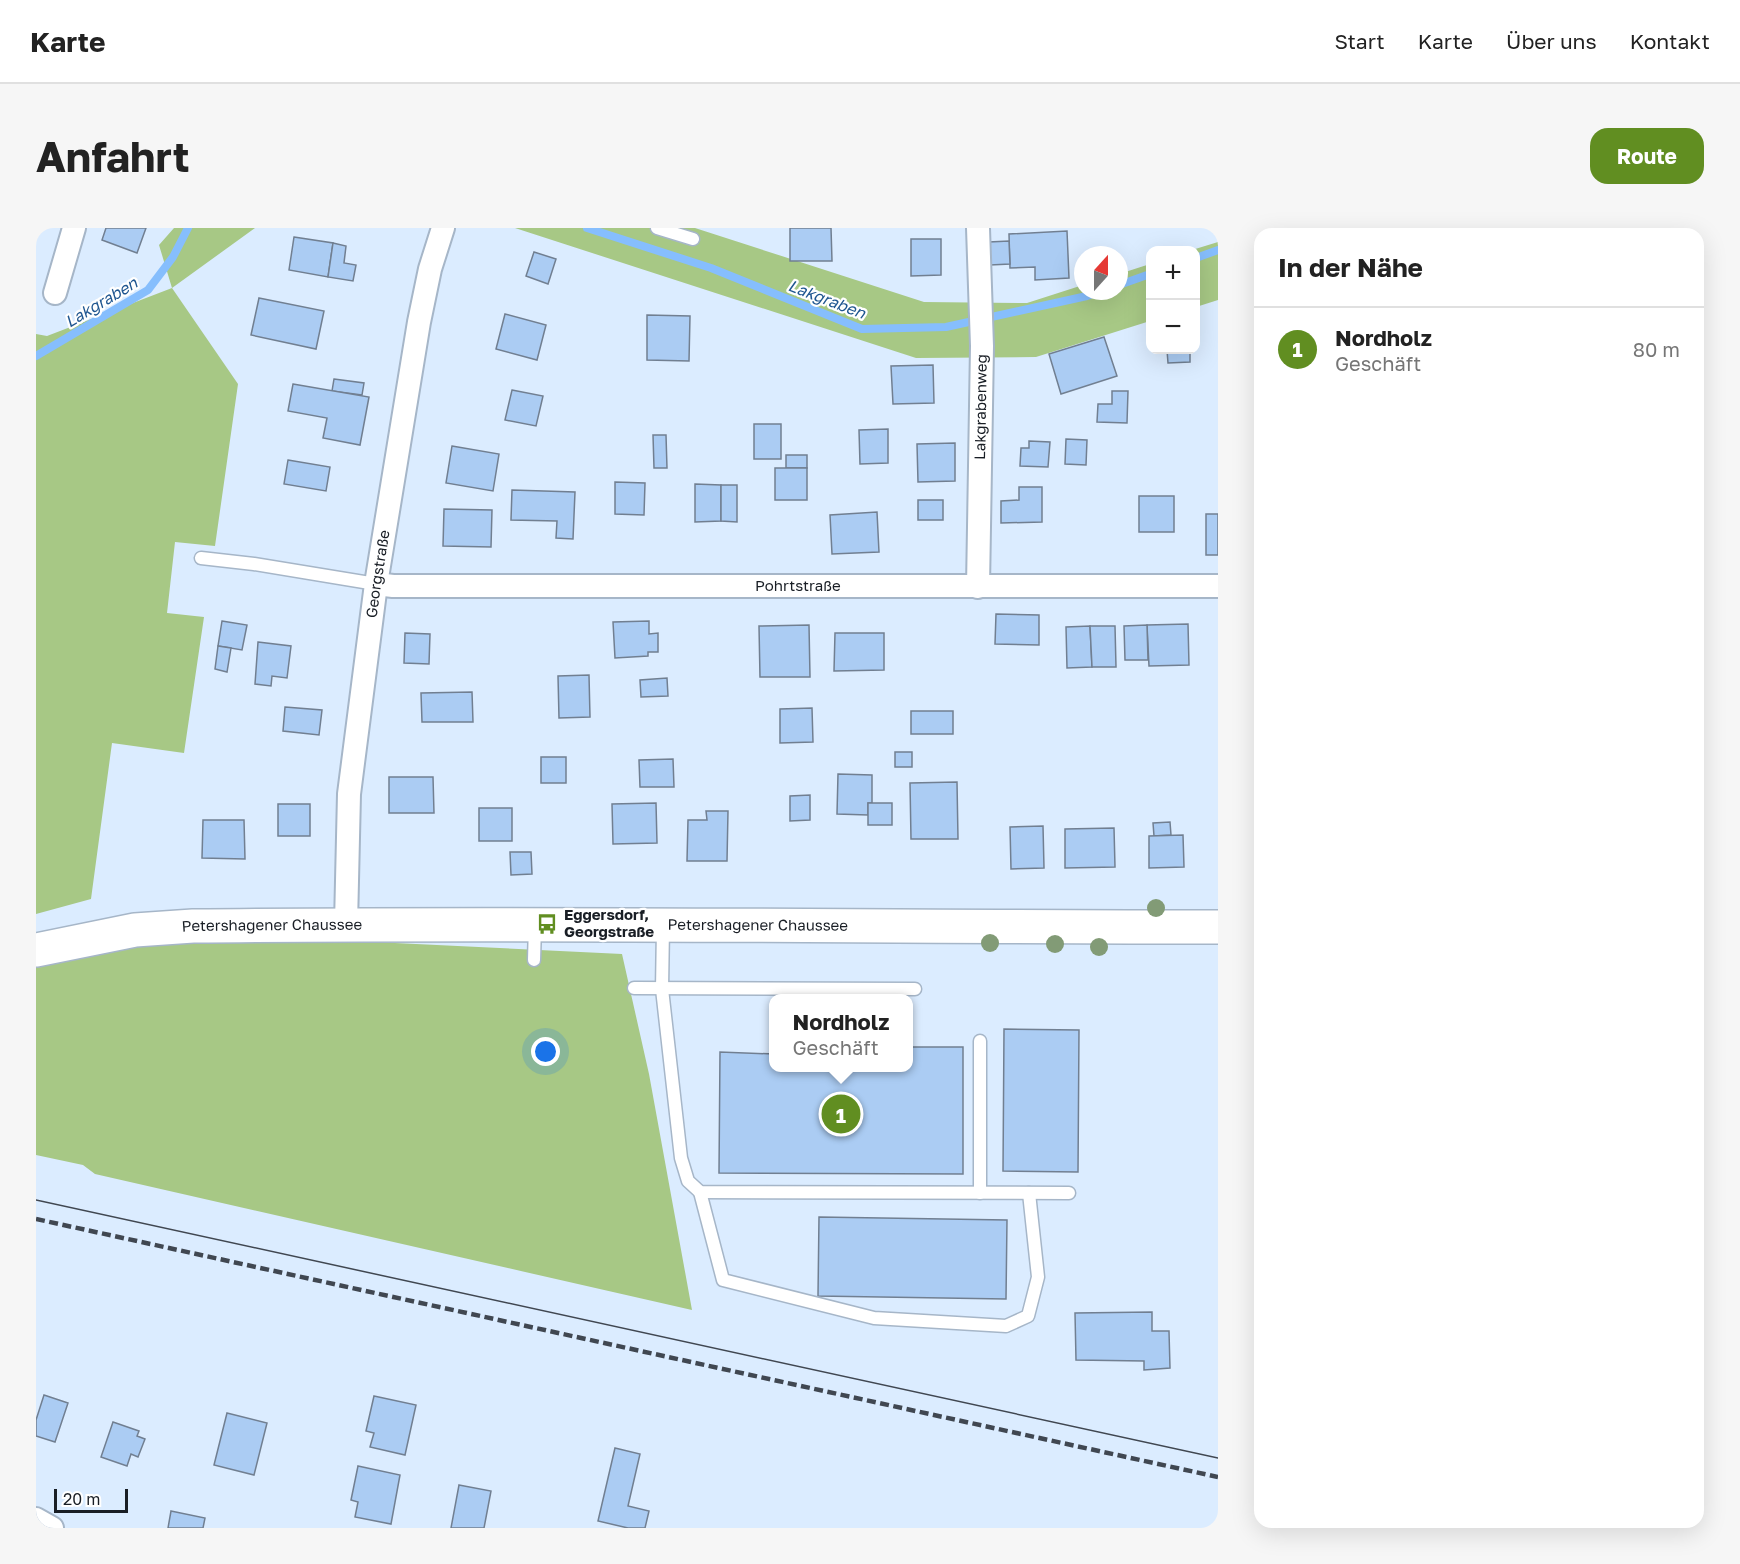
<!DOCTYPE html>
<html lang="de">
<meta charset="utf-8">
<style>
:root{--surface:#fff;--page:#f6f6f6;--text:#222;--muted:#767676;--line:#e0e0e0;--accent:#618e21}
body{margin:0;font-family:"Golos Text",sans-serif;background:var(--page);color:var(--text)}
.controls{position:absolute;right:18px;top:18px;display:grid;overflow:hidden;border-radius:12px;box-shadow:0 6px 24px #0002}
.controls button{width:54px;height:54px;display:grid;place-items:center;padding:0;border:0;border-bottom:2px solid var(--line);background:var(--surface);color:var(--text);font:30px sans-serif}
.compass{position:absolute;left:1038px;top:18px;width:54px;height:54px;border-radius:50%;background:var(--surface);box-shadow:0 6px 24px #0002;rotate:21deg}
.scale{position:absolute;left:18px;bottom:15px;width:74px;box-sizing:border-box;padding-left:6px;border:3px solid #191e25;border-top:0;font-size:16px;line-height:21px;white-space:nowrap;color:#191e25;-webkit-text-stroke:4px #fff;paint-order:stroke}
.you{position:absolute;left:510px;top:824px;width:21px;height:21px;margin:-15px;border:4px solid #fff;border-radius:50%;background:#1a73e8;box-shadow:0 0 0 9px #1a73e833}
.badge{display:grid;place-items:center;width:39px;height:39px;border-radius:50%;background:var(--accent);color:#fff;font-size:20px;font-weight:700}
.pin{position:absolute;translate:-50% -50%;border:3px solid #fff;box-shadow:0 2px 6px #0006}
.popup{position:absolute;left:733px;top:766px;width:144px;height:78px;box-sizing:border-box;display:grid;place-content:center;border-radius:12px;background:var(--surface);filter:drop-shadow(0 2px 4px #0005);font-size:20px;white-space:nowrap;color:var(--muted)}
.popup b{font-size:22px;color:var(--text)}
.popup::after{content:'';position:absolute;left:50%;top:100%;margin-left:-12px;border:12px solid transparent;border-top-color:var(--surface)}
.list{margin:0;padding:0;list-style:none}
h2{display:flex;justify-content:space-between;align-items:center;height:78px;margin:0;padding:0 24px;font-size:26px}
h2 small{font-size:20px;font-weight:400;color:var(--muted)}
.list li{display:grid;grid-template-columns:39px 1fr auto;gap:18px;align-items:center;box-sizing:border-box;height:84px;padding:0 24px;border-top:2px solid var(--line)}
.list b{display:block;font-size:22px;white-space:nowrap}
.list p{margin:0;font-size:20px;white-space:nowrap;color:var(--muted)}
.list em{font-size:20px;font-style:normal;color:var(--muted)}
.map{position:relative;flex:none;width:1182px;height:1300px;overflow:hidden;border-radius:18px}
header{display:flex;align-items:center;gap:36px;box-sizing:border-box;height:84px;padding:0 30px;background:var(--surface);border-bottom:2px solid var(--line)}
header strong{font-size:28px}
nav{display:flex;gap:33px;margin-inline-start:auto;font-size:21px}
.intro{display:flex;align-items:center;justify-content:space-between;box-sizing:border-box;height:144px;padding:0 36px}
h1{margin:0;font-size:42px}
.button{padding:15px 27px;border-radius:18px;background:var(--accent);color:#fff;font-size:21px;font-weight:700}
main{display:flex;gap:36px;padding:0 36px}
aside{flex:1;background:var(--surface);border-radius:18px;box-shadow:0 6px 24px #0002}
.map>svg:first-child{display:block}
</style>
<header>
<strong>Karte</strong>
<nav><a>Start</a><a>Karte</a><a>Über uns</a><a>Kontakt</a></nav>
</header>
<div class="intro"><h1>Anfahrt</h1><a class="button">Route</a></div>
<main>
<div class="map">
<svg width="1182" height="1300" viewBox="0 0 1182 1300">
<rect width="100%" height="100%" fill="#dbecff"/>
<g fill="#a7c885">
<polygon points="138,0 219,0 136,60 202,156 179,318 139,314 131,385 168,389 148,525 76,515 55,671 0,686 0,106 11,108 136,60 123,17"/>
<polygon points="479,0 659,0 888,74 991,75 1047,57 1047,63 1083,63 1083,46 1114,36 1114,93 1000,129 880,130"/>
<polygon points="1182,14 1182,72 1160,79 1160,22 1156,22"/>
<polygon points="166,710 317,713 586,726 613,846 656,1082 59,946 47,937 0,927 0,735 78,718"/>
</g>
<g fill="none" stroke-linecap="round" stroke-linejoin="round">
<g stroke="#86befd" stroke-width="8">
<polyline points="551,0 675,40 826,101 910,99 1051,68 1065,63"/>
<polyline points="1160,30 1182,22"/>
<polyline points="1083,57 1114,46"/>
<polyline points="0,128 112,62 137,29 152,0"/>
</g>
</g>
<g fill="#abccf3" stroke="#717f91" stroke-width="1.5">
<polygon points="70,0 110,0 101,25 66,12"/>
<polygon points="754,0 795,0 796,33 754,33"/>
<polygon points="1031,3 1033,50 999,52 999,39 974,40 973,6"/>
<polygon points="258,9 297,15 292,49 253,42"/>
<polygon points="875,11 905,11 905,47 875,48"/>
<polygon points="973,13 974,36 954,37 953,14"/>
<polygon points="297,15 310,18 308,35 320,37 317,53 292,49"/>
<polygon points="498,24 520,31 512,56 490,48"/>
<polygon points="223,70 288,83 280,121 215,107"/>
<polygon points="469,86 510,97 501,132 460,121"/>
<polygon points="611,87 654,88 653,133 611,132"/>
<polygon points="1068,109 1081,148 1025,166 1013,126"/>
<polygon points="1131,122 1154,122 1154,134 1132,135"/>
<polygon points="897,137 898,175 857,176 855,138"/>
<polygon points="298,151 328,155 326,167 296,163"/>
<polygon points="257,156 333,169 324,217 287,210 291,190 252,183"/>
<polygon points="476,162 507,168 500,198 469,192"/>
<polygon points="1076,163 1092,163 1091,195 1061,194 1062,176 1076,176"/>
<rect x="718" y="196" width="27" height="35"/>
<polygon points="852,201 852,235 824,236 823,202"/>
<polygon points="617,207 630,207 631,240 618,240"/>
<polygon points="1030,211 1051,212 1050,237 1029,236"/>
<polygon points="993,213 1014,214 1012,239 984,238 985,220 993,220"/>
<polygon points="919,215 919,253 882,254 881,216"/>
<polygon points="416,218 463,226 457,263 410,255"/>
<rect x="750" y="227" width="21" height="13"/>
<polygon points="252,232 294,239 290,263 248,256"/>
<rect x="739" y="240" width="32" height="32"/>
<polygon points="579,254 609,255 608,287 579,286"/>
<polygon points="659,256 685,257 685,293 659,294"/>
<polygon points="685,257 701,257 701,294 685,293"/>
<polygon points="983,259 1006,259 1006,294 965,295 965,273 983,272"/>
<polygon points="476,262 539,264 537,311 520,310 521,293 475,292"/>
<rect x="1103" y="268" width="35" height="36"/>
<rect x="882" y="272" width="25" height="20"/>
<polygon points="408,281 456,282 455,319 407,318"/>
<polygon points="841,284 843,324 796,326 794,287"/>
<rect x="1170" y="286" width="12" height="41"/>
<polygon points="960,386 1003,387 1003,417 959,416"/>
<polygon points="186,393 211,397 206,422 182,418"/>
<polygon points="613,393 613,406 622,405 622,424 612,424 612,428 579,430 577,394"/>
<polygon points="1152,396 1153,437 1113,438 1111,397"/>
<polygon points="773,397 774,449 724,449 723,398"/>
<polygon points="1111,397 1112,432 1089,432 1088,398"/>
<polygon points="1054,398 1056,439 1031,440 1030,399"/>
<polygon points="1054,398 1079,398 1080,439 1056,439"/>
<polygon points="369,405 394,406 393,436 368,435"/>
<polygon points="799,405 848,405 848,442 798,443"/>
<polygon points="222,414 255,418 251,450 236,448 235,458 219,456"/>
<polygon points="182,418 195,420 191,444 179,441"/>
<polygon points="553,447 554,489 523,490 522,448"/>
<polygon points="631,450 632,468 605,469 604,452"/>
<polygon points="436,464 437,494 386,494 385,465"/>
<polygon points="249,479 286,482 283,507 247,503"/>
<polygon points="776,480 777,514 744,515 744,481"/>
<rect x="875" y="483" width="42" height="23"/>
<rect x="859" y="524" width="17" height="15"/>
<rect x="505" y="529" width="25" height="26"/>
<polygon points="637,531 638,559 604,559 603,532"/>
<polygon points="802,546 836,547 836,575 832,575 832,587 801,586"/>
<polygon points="353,549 397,549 398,585 353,585"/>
<polygon points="921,554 922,611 875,611 874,555"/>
<polygon points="774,567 774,592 754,593 754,568"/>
<polygon points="620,575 621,615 577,616 576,576"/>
<rect x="832" y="575" width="24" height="22"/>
<rect x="242" y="576" width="32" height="32"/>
<rect x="443" y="580" width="33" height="33"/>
<polygon points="670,583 692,583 691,633 651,633 652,592 671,592"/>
<polygon points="167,592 208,592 209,631 166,630"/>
<polygon points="1134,594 1135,607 1118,608 1117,595"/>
<polygon points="1007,598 1008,640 975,641 974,599"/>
<polygon points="1078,600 1079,639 1029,640 1029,601"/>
<polygon points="1147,607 1148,639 1113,640 1113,608"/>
<polygon points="474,624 495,624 496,646 475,647"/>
<polygon points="968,801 1043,802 1042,944 967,943"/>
<polygon points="872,819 927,819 927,946 683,945 684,824 738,826 738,840 872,840"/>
<polygon points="783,989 971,992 970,1071 782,1068"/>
<polygon points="1116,1084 1116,1103 1133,1103 1134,1140 1108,1142 1108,1133 1040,1132 1039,1085"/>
<polygon points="8,1167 32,1175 19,1214 0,1208 0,1192"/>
<polygon points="338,1168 380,1177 369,1227 334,1219 338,1205 330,1203"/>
<polygon points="191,1185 231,1195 218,1247 178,1237"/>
<polygon points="77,1194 103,1203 101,1208 109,1211 102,1229 95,1226 91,1238 65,1229"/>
<polygon points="579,1220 604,1226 592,1278 613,1283 609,1300 592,1300 562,1293"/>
<polygon points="322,1238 364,1247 355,1296 319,1289 322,1274 315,1272"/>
<polygon points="423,1257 455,1263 448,1300 415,1300"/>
<polygon points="135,1283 169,1290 167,1300 132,1300"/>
</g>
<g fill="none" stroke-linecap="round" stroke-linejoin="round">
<g stroke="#a6b6c8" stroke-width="15">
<g id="lane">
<polyline points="621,0 657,11"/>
<polyline points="165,330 218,336 340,356"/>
<polyline points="627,699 626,761 645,930 652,953 664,964 1033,965"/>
<polyline points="498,732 499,697"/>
<polyline points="598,760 879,761"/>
<polyline points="944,813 944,965"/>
<polyline points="664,964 687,1052 838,1090 970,1098 992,1088 1002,1049 993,965"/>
</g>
</g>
<g stroke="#a6b6c8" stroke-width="26">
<g id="street">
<polyline points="19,65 38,0"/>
<path id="s1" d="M340 356 357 358H1182"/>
<path id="s2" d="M942 359 946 118 942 0"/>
<path id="s3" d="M310 696 313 566 340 356 383 94 394 41 407 0"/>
<polyline points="0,1291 16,1300"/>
</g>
</g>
<g stroke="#a6b6c8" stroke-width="36">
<g id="secondary">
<path id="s4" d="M0 722 99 702 157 698C499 694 840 699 1182 699"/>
</g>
</g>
<use href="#lane" stroke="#fff" stroke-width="12"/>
<use href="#street" stroke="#fff" stroke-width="22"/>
<use href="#secondary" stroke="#fff" stroke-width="33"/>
<polyline stroke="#404751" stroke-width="1.5" points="0,972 1182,1230"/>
<polyline stroke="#404751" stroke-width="4.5" stroke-dasharray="9 4.5" stroke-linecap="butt" points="0,991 1182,1249"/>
</g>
<g fill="#829b76">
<circle cx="1120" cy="680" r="9"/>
<circle cx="954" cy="715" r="9"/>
<circle cx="1019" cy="716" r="9"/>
<circle cx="1063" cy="719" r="9"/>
</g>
<defs>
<g id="bus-bare" transform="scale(1.62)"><path d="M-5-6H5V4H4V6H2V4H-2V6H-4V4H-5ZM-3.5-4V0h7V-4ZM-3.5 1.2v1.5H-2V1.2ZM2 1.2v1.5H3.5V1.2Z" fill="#618e21" stroke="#fff" stroke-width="2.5" paint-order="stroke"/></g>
</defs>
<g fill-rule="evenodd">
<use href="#bus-bare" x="511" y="696"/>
</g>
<g text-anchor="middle" stroke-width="4.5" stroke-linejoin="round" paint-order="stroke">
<g font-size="15" fill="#191e25" stroke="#fff">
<text dy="5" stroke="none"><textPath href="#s2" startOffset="180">Lakgrabenweg</textPath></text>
<text dy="5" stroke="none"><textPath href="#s3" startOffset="352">Georgstraße</textPath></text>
<text dy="5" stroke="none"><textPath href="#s1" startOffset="422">Pohrtstraße</textPath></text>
<text dy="5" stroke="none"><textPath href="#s4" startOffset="724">Petershagener Chaussee</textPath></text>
<text dy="5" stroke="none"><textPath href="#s4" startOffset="238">Petershagener Chaussee</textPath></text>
</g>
<g font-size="15" font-weight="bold" fill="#191e25" stroke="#fff" text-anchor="start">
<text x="528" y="692">Eggersdorf,<tspan x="528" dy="17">Georgstraße</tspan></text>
</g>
<g font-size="16" font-style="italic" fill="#1f5690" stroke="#fff">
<text transform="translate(791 71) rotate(21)" y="6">Lakgraben</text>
<text transform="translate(65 74) rotate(-31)" y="6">Lakgraben</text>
</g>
</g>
</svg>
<div class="controls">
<button>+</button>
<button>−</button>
</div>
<svg class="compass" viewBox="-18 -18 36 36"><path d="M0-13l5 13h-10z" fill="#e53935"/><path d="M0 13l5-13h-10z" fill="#767676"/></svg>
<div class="scale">20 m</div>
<div class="you"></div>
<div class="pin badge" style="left:805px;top:886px">1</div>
<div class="popup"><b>Nordholz</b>Geschäft</div>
</div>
<aside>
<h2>In der Nähe<small></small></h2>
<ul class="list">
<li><span class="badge">1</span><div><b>Nordholz</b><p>Geschäft</p></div><em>80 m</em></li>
</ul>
</aside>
</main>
